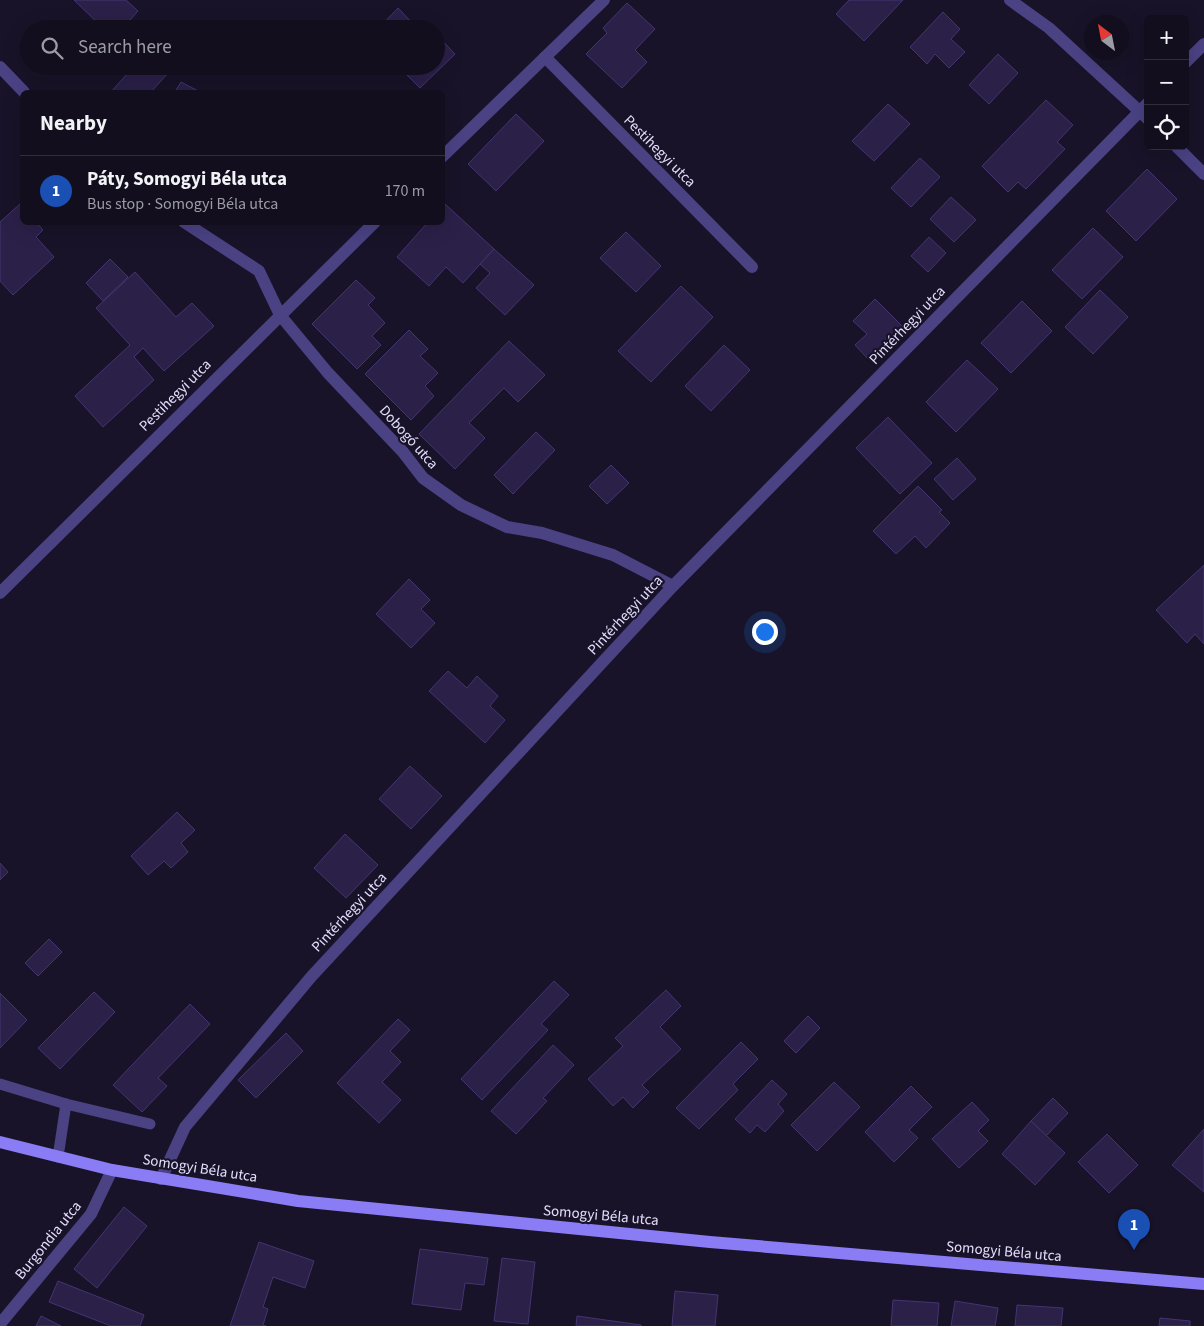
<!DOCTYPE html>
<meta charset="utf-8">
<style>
:root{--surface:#120e1e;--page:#1f1c2b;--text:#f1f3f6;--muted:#9c9ca4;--line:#312e3c;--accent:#2563eb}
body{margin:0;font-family:"Source Sans 3",sans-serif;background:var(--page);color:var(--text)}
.controls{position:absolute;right:15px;top:15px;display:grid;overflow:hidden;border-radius:8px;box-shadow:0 5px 20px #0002}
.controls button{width:45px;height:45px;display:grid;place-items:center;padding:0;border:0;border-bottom:1px solid var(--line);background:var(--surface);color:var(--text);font:25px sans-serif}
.compass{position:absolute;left:1084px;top:15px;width:45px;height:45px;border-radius:50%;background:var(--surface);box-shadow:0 5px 20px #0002;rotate:328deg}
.you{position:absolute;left:764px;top:631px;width:18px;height:18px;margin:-12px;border:4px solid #fff;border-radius:50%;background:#1a73e8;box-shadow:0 0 0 8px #1a73e833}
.badge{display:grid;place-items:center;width:32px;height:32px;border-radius:50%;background:var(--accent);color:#fff;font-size:16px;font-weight:700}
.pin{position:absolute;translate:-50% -41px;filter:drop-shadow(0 1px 2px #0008)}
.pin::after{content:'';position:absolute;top:26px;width:18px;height:15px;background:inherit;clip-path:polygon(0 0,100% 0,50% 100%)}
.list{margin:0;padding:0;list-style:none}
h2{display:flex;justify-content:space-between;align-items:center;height:65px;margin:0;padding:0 20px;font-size:21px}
h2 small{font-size:16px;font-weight:400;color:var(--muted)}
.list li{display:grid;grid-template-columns:32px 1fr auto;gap:15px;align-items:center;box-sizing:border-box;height:70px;padding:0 20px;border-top:1px solid var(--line)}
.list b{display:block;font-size:19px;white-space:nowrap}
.list p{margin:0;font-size:16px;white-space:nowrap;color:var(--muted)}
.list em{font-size:16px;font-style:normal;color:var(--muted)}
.icon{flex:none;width:28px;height:28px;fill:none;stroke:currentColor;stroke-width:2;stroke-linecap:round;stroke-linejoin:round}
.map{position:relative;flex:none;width:1204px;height:1326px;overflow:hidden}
.search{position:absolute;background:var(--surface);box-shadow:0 5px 20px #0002;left:20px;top:20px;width:425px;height:55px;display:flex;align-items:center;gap:12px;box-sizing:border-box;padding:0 18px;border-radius:28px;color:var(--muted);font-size:19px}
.panel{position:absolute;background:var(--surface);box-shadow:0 5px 20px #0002;left:20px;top:90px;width:425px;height:135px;border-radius:8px}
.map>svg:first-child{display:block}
</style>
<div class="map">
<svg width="1204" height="1326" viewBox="0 0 1204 1326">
<rect width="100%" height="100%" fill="#181328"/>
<g fill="#2b2048" stroke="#453472">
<polygon points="74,0 126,0 138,11 122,29 104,29"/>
<polygon points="849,0 903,0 864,41 836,14"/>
<polygon points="627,3 655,29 635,50 647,62 622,88 586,54 607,33 603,28"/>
<polygon points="398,8 418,29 378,29"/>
<polygon points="943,12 960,29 951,39 965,52 949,68 935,54 927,64 910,47"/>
<polygon points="436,34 455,54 420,88 398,66 436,66"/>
<polygon points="998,54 1018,73 989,104 969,85"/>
<polygon points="134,66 160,66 168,73 151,92 111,92"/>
<polygon points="181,82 200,92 175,92"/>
<polygon points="1046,100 1073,125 1057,142 1065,149 1026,189 1018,182 1008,192 982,166"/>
<polygon points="888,104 910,124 874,161 852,141"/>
<polygon points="516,114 544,141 496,191 468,164"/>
<polygon points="920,158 940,177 911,207 891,188"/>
<polygon points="1147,169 1177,199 1136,241 1106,211"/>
<polygon points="951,197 976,220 954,242 930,219"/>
<polygon points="20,204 22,207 22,222 36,222 43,230 36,237 54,257 13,295 0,281 0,222"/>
<polygon points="445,204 494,249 463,283 446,267 429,286 397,257 428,222 442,222 442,207"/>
<polygon points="1093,228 1123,257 1082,299 1052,270"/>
<polygon points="626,232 661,266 636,292 600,258"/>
<polygon points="929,237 946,253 928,272 911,256"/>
<polygon points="494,249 534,285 505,315 476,288 490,273 480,264"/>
<polygon points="110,259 128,277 103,301 86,283"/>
<polygon points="135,272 176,317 192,303 214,326 164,371 143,348 134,357 154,380 103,427 75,396 130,345 96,308"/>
<polygon points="356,280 375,298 368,305 385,323 372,336 381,345 357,369 312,324"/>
<polygon points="681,286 713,317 651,382 618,351"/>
<polygon points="1100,290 1128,317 1093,354 1065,327"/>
<polygon points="875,299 902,326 869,360 855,345 867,334 853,321"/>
<polygon points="1022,301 1052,331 1011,373 981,343"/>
<polygon points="409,330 428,349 420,356 438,373 425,386 434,396 411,420 365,374"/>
<polygon points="509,341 545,375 518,402 504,388 469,423 485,438 455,469 419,434"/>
<polygon points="724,345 750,370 711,411 685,386"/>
<polygon points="967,360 998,389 956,432 926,402"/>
<polygon points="888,417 932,463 900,494 856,448"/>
<polygon points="536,432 555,450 513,494 494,475"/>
<polygon points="957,458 976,479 953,500 934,479"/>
<polygon points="611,465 629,483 607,504 589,486"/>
<polygon points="918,486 942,510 939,512 950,523 926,548 915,536 896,554 873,531"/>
<polygon points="1204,565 1204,644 1195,634 1187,643 1156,610"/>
<polygon points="409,579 430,600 421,609 435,623 411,648 376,614"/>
<polygon points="448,671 467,688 477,676 498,696 490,706 505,720 485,743 429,691"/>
<polygon points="410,766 442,796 411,829 379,799"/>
<polygon points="177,812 195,830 181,843 188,852 171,868 164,861 148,875 131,856"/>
<polygon points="345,834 378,865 346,898 314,868"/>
<polygon points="0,863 8,872 0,880"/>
<polygon points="49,939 62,952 38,976 25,963"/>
<polygon points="554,981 569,995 541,1024 548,1030 482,1100 461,1079"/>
<polygon points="666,990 681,1006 660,1027 681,1049 642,1085 649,1092 633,1108 623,1097 613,1106 588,1079 623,1046 615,1038"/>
<polygon points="94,992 115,1012 60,1069 38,1048"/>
<polygon points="0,993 27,1020 0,1048"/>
<polygon points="190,1004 210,1024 158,1078 167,1086 142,1112 113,1085"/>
<polygon points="808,1016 820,1028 796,1053 784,1041"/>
<polygon points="398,1019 410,1030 390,1051 401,1062 382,1082 401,1100 379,1123 337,1083"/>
<polygon points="286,1033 303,1051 256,1098 238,1080"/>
<polygon points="741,1042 758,1059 733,1084 738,1090 699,1129 676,1108"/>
<polygon points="553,1045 574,1065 543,1098 547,1101 516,1134 491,1111"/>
<polygon points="772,1080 787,1094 778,1104 784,1111 765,1132 757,1125 750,1133 735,1119"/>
<polygon points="834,1082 860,1107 817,1151 791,1125"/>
<polygon points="911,1086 932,1107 909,1130 918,1138 894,1162 865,1132"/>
<polygon points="1053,1098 1068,1113 1046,1136 1031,1121"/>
<polygon points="972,1102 989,1120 978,1131 988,1141 959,1168 932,1139"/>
<polygon points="1031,1121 1065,1153 1035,1185 1002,1154"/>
<polygon points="1204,1129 1204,1192 1172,1165"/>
<polygon points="1107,1134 1138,1165 1109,1193 1078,1162"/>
<polygon points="124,1207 147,1226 97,1288 74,1269"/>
<polygon points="259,1242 314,1261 305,1288 273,1277 263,1307 268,1309 263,1325 266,1326 230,1326"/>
<polygon points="420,1249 488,1258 484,1285 465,1283 461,1310 412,1304"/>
<polygon points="502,1258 535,1262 528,1324 494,1321"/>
<polygon points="58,1281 144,1315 140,1326 111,1326 49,1302"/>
<polygon points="675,1291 718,1295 715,1326 672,1326"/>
<polygon points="893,1300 939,1303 937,1326 891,1326"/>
<polygon points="955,1301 998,1308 995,1326 951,1326"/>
<polygon points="1017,1305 1063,1308 1061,1326 1015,1326"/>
<polygon points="41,1316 61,1326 36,1326"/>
<polygon points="577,1316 641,1325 641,1326 576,1326"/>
<polygon points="1160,1318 1190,1321 1190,1326 1159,1326"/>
</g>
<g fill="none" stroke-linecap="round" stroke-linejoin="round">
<g stroke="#4a4283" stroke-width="11">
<polyline points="0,1084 66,1104 150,1124"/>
<polyline points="58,1157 66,1104"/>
</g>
<g stroke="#4a4283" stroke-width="12">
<polyline points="1010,0 1049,28 1148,119"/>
<polyline points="545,57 752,267"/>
<polyline points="1185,63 1204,44"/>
<polyline points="0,67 24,92"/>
<polyline points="1176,146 1204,174"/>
<polyline points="442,157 604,0"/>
<polyline points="184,222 259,271 280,315 328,373 403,452 423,478 461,505 507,527 542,533 613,555 673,586"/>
<polyline points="0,593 375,222"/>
<polyline points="161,1179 185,1127 311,977 673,586 1148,103"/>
<polyline points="0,1324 91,1214 112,1170"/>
</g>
<polyline stroke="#897cf4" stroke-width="12" points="0,1142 112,1170 298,1201 710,1242 1204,1284"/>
</g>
<g text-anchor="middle" stroke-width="4.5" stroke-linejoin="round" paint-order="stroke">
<g font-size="15" fill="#e3ddfc" stroke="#181328">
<text transform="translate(660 151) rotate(45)" y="5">Pestihegyi utca</text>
<text transform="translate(907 325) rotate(-46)" y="5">Pintérhegyi utca</text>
<text transform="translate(175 395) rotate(-45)" y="5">Pestihegyi utca</text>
<text transform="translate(409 437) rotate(48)" y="5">Dobogó utca</text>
<text transform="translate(625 615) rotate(-47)" y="5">Pintérhegyi utca</text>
<text transform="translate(349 912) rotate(-47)" y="5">Pintérhegyi utca</text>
<text transform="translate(200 1168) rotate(9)" y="5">Somogyi Béla utca</text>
<text transform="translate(601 1215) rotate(5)" y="5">Somogyi Béla utca</text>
<text transform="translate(48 1240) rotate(-51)" y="5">Burgondia utca</text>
<text transform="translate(1004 1251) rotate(5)" y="5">Somogyi Béla utca</text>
</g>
</g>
</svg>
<div class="controls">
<button>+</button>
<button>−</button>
<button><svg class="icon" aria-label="locate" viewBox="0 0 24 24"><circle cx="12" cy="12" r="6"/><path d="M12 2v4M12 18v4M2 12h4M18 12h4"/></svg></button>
</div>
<svg class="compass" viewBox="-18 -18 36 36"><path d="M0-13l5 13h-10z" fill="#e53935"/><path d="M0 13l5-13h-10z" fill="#9c9ca4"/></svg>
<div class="you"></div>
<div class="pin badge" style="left:1134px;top:1250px;background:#1a4fb4">1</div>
<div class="search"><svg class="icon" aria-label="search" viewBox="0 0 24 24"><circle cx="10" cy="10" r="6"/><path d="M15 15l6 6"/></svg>Search here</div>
<section class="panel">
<h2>Nearby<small></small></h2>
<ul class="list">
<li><span class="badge" style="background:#1a4fb4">1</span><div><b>Páty, Somogyi Béla utca</b><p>Bus stop · Somogyi Béla utca</p></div><em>170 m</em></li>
</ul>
</section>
</div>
